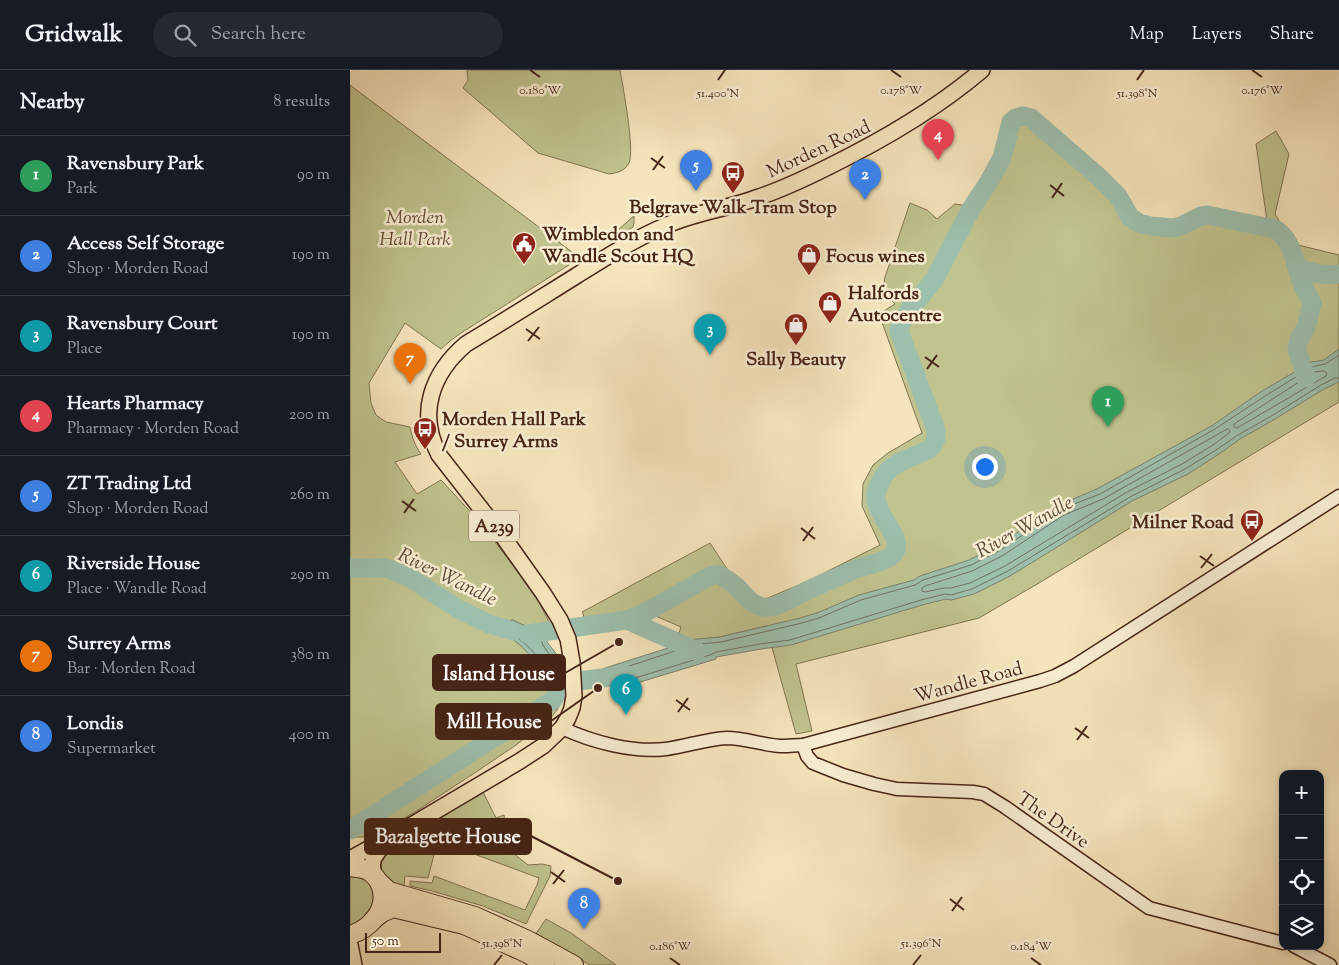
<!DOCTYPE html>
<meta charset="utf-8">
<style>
:root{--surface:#171b24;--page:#242831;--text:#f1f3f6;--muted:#9ea1a6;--line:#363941;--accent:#ea580c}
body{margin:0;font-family:"Sorts Mill Goudy",serif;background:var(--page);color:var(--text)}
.controls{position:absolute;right:15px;bottom:15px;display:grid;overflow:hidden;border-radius:10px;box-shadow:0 2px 8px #0003}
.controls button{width:45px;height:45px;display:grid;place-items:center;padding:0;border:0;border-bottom:1px solid var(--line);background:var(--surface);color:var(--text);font:25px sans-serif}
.scale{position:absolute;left:15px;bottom:12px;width:76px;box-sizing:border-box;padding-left:5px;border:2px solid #462517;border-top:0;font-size:14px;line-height:18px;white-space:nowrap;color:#462517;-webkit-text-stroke:4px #f9eed3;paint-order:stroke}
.you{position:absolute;left:634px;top:396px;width:18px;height:18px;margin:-12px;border:4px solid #fff;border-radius:50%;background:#1a73e8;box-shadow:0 0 0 8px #1a73e833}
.badge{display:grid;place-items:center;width:32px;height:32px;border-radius:50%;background:var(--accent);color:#fff;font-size:16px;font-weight:700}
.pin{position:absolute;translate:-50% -41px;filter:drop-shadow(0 1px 2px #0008)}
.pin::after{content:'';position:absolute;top:26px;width:18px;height:15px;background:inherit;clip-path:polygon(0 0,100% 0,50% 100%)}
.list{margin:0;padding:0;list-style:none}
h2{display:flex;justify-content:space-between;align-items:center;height:65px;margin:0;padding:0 20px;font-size:21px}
h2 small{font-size:16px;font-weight:400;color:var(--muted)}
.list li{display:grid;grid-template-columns:32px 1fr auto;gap:15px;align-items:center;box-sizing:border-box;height:80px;padding:0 20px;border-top:1px solid var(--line)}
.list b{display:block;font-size:19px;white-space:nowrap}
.list p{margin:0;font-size:16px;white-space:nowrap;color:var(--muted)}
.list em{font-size:16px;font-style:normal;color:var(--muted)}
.icon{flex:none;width:28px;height:28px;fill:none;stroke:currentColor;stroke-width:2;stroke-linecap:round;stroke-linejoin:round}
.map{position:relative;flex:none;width:989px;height:895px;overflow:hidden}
header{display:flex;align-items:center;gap:30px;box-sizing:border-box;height:70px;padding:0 25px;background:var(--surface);border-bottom:1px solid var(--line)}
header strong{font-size:24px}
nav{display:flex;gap:28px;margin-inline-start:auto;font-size:18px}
.search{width:350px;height:45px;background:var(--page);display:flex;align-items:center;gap:12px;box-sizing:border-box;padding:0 18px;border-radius:28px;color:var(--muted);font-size:19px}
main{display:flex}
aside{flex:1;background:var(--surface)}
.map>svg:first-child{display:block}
</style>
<header>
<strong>Gridwalk</strong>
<div class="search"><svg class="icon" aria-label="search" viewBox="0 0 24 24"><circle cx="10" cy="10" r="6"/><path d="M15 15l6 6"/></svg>Search here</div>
<nav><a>Map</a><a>Layers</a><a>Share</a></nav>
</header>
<main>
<aside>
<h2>Nearby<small>8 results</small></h2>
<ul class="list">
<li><span class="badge" style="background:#2e9e5b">1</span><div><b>Ravensbury Park</b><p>Park</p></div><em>90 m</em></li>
<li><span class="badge" style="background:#3f7fe0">2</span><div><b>Access Self Storage</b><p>Shop · Morden Road</p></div><em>190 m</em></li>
<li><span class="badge" style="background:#0f9aa8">3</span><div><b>Ravensbury Court</b><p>Place</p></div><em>190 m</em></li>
<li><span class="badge" style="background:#e0444e">4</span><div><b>Hearts Pharmacy</b><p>Pharmacy · Morden Road</p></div><em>200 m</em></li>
<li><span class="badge" style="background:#3f7fe0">5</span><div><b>ZT Trading Ltd</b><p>Shop · Morden Road</p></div><em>260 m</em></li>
<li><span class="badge" style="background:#0f9aa8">6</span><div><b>Riverside House</b><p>Place · Wandle Road</p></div><em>290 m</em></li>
<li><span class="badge" style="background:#e8710a">7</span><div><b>Surrey Arms</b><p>Bar · Morden Road</p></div><em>380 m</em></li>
<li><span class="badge" style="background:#3f7fe0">8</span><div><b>Londis</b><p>Supermarket</p></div><em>400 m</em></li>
</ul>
</aside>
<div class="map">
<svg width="989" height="895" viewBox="0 0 989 895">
<rect width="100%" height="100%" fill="#f6e5bc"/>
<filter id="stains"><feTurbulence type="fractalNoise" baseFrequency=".004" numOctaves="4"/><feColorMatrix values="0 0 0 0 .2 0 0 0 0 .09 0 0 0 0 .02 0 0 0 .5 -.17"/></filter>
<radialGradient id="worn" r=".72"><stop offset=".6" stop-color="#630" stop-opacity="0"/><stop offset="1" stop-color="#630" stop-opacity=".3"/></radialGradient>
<g fill="#c0c38e" stroke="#837452">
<path d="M117 0H270C273 17 285 81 279 93 275 101 267 103 259 104L188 83 113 18 118 10Z"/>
<path d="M0 15 230 188 111 263 100 271 91 279 55 253 19 313 21 333 26 345 36 352 60 357C62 367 65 376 71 384L45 392 67 424 91 410 128 450 176 512 187 528 201 556 192 558 176 557 163 550 140 554C152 562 166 569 176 580 184 589 190 599 196 610L210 614 201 625 204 633 215 624 207 640 200 649 166 675 129 700 65 742 20 767H0Z"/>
<path d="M672 38C687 50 699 61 713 73 733 90 753 106 770 125 782 138 778 148 799 153 807 155 821 158 829 154 840 150 845 143 857 143L925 156 917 151 906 74 926 61 939 84 925 144 944 174 989 185V332L689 513 629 548 446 594 462 661 446 664 416 556 370 567 342 570H336L328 566 331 557 301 544 295 538 291 541 262 548 235 552 233 543 232 542 360 473 383 508 396 521 400 527 406 533 458 511 530 475 512 436 513 414 523 395 538 383 572 363 529 244 545 234C535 224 532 222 535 207L560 133 577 140 587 149 605 134 618 136 635 111 650 86 658 50Z"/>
<polygon points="284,146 284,153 283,157 261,171 269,159"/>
<polygon points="133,722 146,748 154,745 159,780 178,795 192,794 201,796 200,806 176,854 133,836 82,821 60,816 60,811 82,813 84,806 175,840 187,815 189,808 116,781 87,773 78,808 55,806 53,823 32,806 31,793 38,783 52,772 86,750"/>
<polygon points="0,805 16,807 25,820 23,837 7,854 0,857"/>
<polygon points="196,849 221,863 266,895 240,895 185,865"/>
</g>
<g fill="#9dbfad" stroke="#7a8171">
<polygon points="989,279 989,312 974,319 925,349 890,369 869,384 838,404 782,431 660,506 624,524 601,530 596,529 572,535 441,575 411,579 366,587 366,589 287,613 273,616 253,608 252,599 321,577 336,570 370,567 450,548 467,543 509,525 564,510 570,506 619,490 647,476 709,435 747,419 863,355 909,323 946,301 955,293 974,290"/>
<path d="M163 550C178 558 184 559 201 556L206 565 197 567V572L212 591 215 609C210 616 204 612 196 610 190 599 184 589 175 580 165 569 151 562 139 554Z"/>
</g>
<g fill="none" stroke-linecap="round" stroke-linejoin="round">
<g stroke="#727262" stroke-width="1">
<polyline points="989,285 975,294 957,298 949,305 912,328 865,359 750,424 711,439 649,481 621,495 573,510 565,515 511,530 469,548 452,553 371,572 337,575 322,582 264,601 262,604 274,610 285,608 360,585 366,582 410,574 440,570 571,530 595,524 601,525 622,519 658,501 780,427 835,399 866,380 888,365 923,345 971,315 985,308 989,308"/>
<polygon points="974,301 977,303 976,306 887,358 884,357 884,354 952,310 960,303"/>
<polygon points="878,359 880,361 879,363 863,375 832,394 777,422 655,496 620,513 601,518 594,518 575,522 572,521 572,518 575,516 622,501 652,486 714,445 753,429"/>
<path d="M163 555 175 562 192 563C192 567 191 571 193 575 199 586 210 593 208 607L199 605C186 583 179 575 157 560L158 556Z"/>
</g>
<g stroke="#9dbfad" stroke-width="19">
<path d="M947 198C964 203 972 206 989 204"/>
<polyline points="0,498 36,498 62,509 108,539 139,554 163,561"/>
<path d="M277 550 296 542 360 506 368 504C375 508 381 512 387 517 395 525 401 535 413 537 425 539 441 529 452 523 469 515 486 508 503 500 515 495 542 492 546 480 551 465 526 445 526 428 525 421 530 413 533 407 541 394 557 389 571 383 575 381 581 380 583 375 587 370 586 363 585 357L549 261C556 237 572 228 585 208L621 139 638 113 652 88 661 52 666 48 673 46 681 48 750 108 768 126 780 147 789 153 800 156 823 158 831 156 851 146 857 145 925 159C945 172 944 195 953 215 955 221 959 227 962 233L956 258 949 269 947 279 956 308"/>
<polyline points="178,564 277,550 347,581"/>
<polyline points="0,760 203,630 208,622 212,613 277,605"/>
</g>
<g stroke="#462517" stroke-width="15">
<g id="secondary">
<path d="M212 658C242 672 283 683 316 679 337 676 357 669 377 668 396 668 415 676 434 676 440 676 447 675 453 675L690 611 705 606 724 596 989 426"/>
<polyline points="453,675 457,686 463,693 493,705 524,714 547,719 623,722 634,724 655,737 799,838 933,873"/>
<polyline points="944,876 980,895"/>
</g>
</g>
<g stroke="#462517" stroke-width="18">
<g id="primary">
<path d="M0 789 67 752 170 691 193 676 212 658 218 648 222 638 224 626 222 592 218 569 210 550 193 523 154 468 89 385C67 343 82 303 116 274 153 252 189 229 226 206 255 188 284 169 315 156 345 142 378 139 409 127 433 119 456 108 478 97 533 70 585 40 632 0"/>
<path d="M26 808C17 792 26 783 37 771"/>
<polyline points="0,875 4,895"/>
</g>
</g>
<g stroke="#462517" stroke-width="20">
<g id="highway">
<path d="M0 797C5 798 11 798 16 800 23 803 29 810 31 817 38 840 20 859 0 865"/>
<polyline points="30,813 39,821 125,846 178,870 224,895"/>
<polyline points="23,850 32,843 43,838 114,855 178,884 195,895"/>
</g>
</g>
<use href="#secondary" stroke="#f9eed3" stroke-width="12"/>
<use href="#primary" stroke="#f6e5bc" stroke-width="15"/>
<use href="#highway" stroke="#f6e5bc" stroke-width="18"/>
</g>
<path fill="none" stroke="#462517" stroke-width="2" d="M180 0 190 7M541 0 551 7M902 0 912 7M368 10 375 0M787 10 794 0M301 88 315 98M303 100 313 86M700 115 714 126M702 128 712 113M176 259 190 269M178 271 189 257M575 287 589 297M577 299 587 285M52 431 66 441M54 443 64 429M451 458 465 469M453 471 463 457M850 486 864 496M851 498 862 484M326 630 340 640M328 642 338 628M725 658 739 668M727 670 737 656M201 802 215 812M203 814 214 800M600 829 614 840M602 841 612 827M320 888 330 895M681 888 691 895M144 895 152 885M563 895 571 885"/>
<defs>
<g id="bus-pin" transform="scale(1.25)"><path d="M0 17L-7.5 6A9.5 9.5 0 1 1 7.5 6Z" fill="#8f2418" stroke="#f9eed3"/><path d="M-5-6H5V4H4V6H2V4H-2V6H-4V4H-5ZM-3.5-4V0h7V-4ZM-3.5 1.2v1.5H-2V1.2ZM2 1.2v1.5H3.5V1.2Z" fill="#fff"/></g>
<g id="civic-pin" transform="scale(1.25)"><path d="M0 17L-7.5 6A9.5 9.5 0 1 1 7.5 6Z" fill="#8f2418" stroke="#f9eed3"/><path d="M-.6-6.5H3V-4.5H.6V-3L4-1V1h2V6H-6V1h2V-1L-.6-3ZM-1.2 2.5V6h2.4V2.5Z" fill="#fff"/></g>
<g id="shop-pin" transform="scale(1.25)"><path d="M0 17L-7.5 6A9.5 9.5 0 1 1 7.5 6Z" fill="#8f2418" stroke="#f9eed3"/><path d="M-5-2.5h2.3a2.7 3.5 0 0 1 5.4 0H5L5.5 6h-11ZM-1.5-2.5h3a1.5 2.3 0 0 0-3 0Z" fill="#fff"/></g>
</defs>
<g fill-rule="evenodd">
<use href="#bus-pin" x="383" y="103"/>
<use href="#civic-pin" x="174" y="174"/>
<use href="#shop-pin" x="459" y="185"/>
<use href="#shop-pin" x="480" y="233"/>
<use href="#shop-pin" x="446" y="255"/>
<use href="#bus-pin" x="75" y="359"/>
<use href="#bus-pin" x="902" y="451"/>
</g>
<g text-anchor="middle" stroke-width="5" stroke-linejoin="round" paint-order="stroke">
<rect fill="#f9eed3" stroke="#7c614f" stroke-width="1" x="119" y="440.5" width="50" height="31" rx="4"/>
<g font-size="18" font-weight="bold" fill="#462517">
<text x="144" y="462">A239</text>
</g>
<g font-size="19" fill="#462517" stroke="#f9eed3">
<text transform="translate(468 78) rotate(-25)" y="7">Morden Road</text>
<text transform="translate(618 611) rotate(-15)" y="7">Wandle Road</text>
<text transform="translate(704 749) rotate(35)" y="7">The Drive</text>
</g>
<g font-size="19" font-weight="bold" fill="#462517" stroke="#f9eed3" text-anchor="start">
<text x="383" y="143" text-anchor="middle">Belgrave Walk Tram Stop</text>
<text x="192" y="170">Wimbledon and<tspan x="192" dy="22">Wandle Scout HQ</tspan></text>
<text x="476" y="192">Focus wines</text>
<text x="498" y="229">Halfords<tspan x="498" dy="22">Autocentre</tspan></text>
<text x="446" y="295" text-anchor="middle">Sally Beauty</text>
<text x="92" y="355">Morden Hall Park<tspan x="92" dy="22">/ Surrey Arms</tspan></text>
<text x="884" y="458" text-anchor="end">Milner Road</text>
</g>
<g font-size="19" font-style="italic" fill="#644c35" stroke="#f9eed3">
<text x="65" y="153">Morden<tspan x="65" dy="22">Hall Park</tspan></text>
</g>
<g font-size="20" font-style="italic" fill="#5c4c3c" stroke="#f9eed3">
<text transform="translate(674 456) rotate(-29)" y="7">River Wandle</text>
<text transform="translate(98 506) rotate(26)" y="7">River Wandle</text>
</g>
</g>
<g font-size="12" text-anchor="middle" fill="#462517" stroke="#f9eed3" stroke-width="5" stroke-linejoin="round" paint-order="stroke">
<text x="190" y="24">0.180°W</text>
<text x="551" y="24">0.178°W</text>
<text x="912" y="24">0.176°W</text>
<text x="368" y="27">51.400°N</text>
<text x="787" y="27">51.398°N</text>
<text x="152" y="877">51.398°N</text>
<text x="571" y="877">51.396°N</text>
<text x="320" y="880">0.186°W</text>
<text x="681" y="880">0.184°W</text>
</g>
<path fill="none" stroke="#462517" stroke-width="2" d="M269 572L215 603M248 618L201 651M268 811L181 766"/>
<g fill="#462517" stroke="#f9eed3" stroke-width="2">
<circle cx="269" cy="572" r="5"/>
<circle cx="248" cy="618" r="5"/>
<circle cx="268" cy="811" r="5"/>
</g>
<g fill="#462517" stroke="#462517" stroke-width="2">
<rect x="83" y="585" width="132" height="35" rx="5"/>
<rect x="86" y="634" width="115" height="35" rx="5"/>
<rect x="15" y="749" width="166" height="35" rx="5"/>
</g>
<g font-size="20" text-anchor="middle" font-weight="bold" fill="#fff">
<text x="149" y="610">Island House</text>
<text x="144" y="658">Mill House</text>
<text x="98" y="773">Bazalgette House</text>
</g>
<rect width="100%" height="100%" filter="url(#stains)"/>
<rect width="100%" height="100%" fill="url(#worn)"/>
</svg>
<div class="controls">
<button>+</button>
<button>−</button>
<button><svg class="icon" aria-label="locate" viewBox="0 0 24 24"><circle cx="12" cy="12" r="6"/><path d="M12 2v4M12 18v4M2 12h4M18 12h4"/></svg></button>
<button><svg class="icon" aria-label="layers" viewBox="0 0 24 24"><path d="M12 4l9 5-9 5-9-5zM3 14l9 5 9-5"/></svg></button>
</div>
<div class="scale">50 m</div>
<div class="you"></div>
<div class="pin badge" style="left:758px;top:357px;background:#2e9e5b">1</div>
<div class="pin badge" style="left:515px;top:130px;background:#3f7fe0">2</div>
<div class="pin badge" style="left:360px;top:285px;background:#0f9aa8">3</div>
<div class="pin badge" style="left:588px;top:90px;background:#e0444e">4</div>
<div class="pin badge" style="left:346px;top:121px;background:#3f7fe0">5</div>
<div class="pin badge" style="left:276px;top:645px;background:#0f9aa8">6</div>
<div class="pin badge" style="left:60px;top:314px;background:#e8710a">7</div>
<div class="pin badge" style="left:234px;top:859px;background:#3f7fe0">8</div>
</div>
</main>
